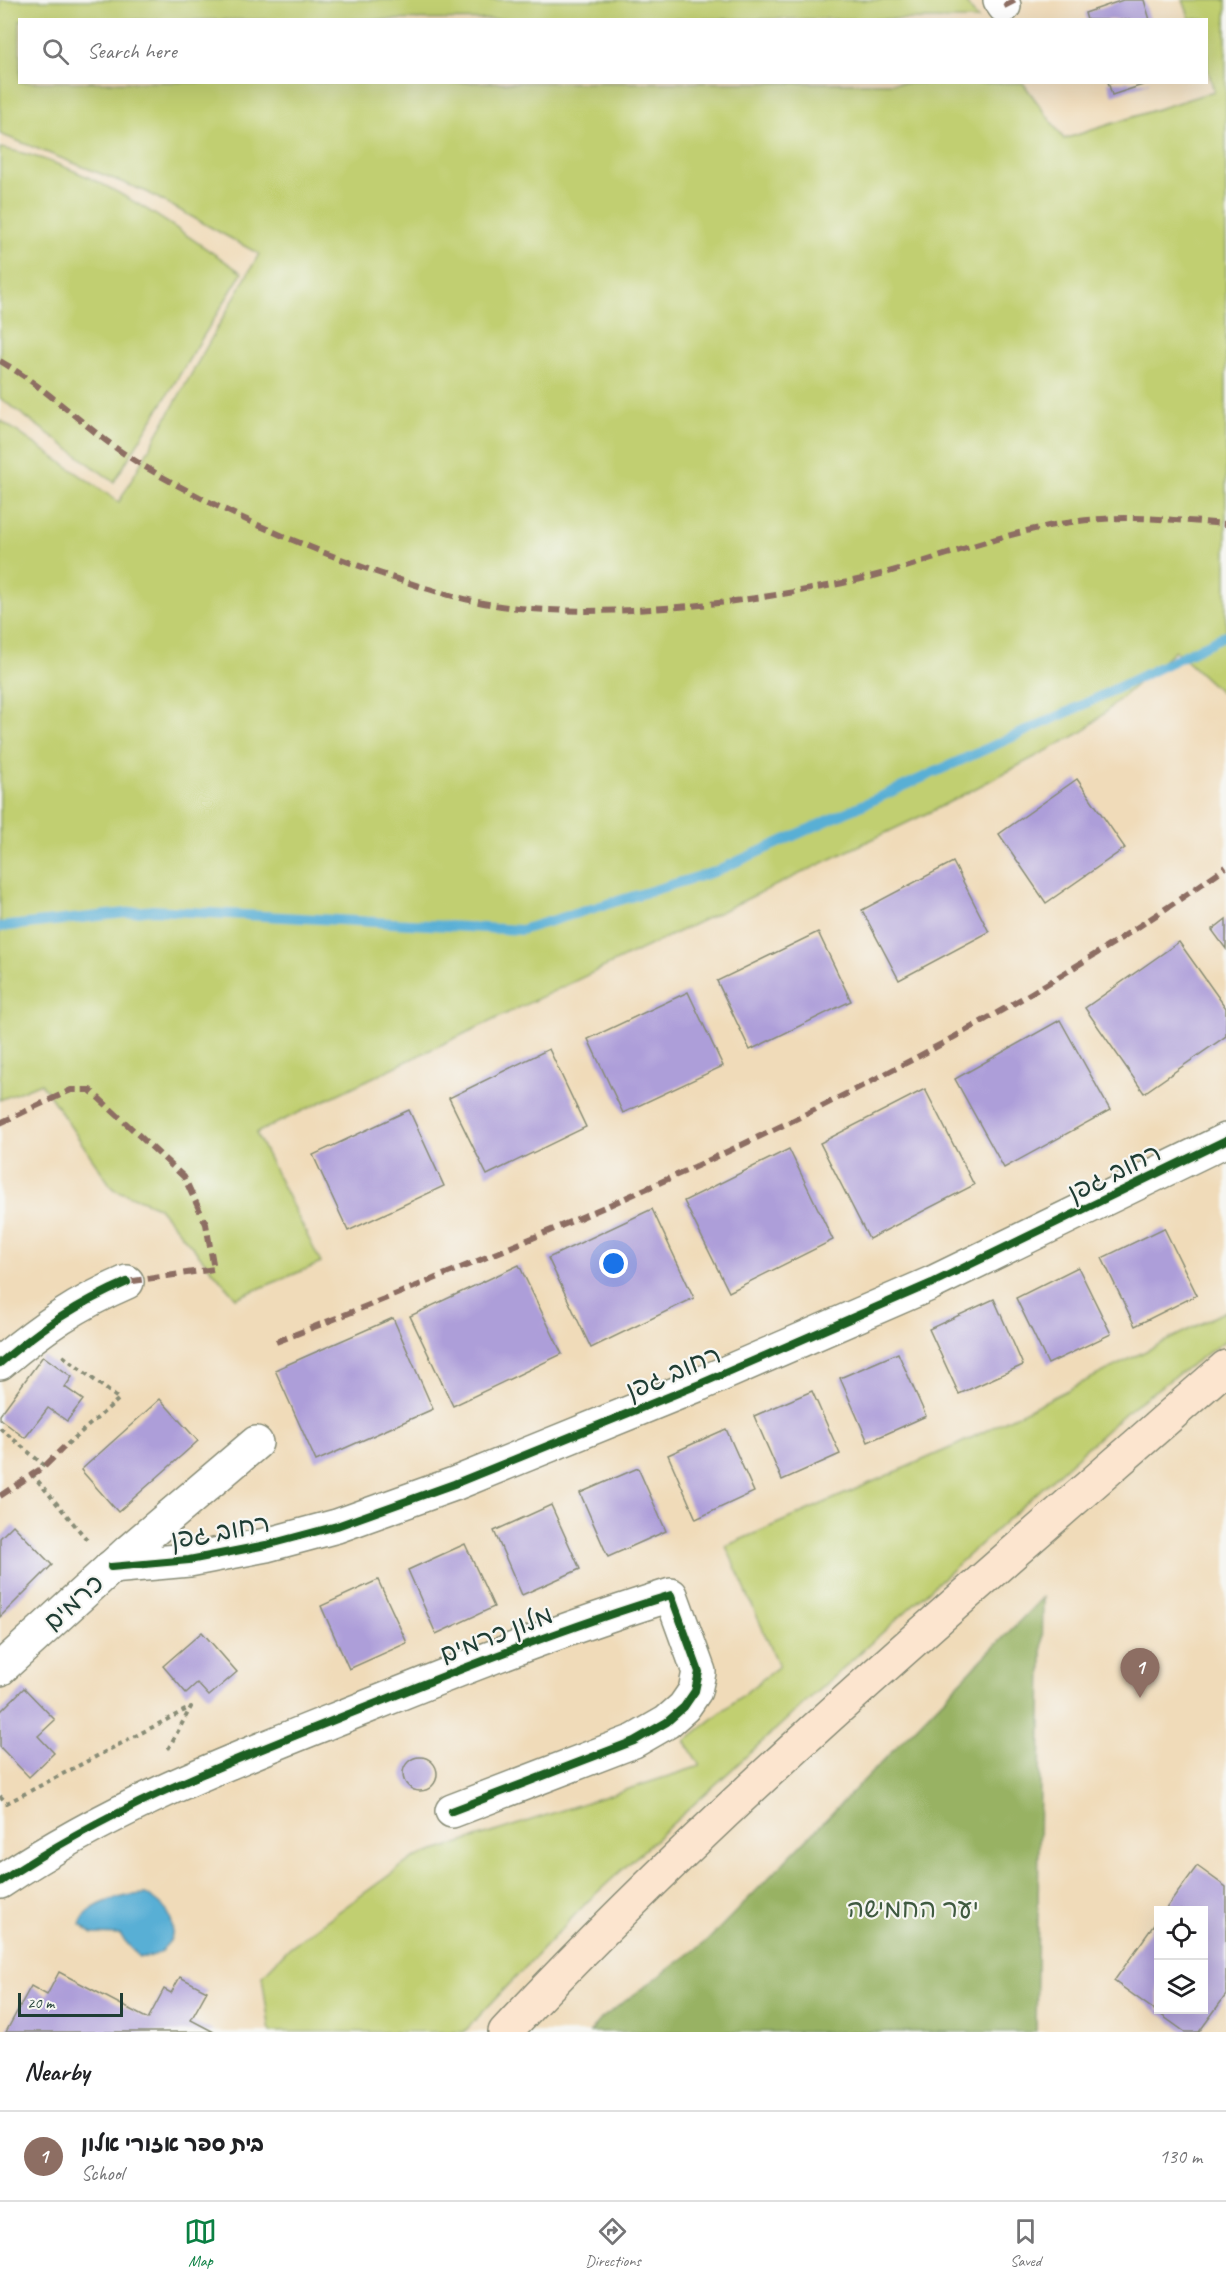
<!DOCTYPE html>
<meta charset="utf-8">
<style>
:root{--surface:#fff;--page:#f2f2f2;--text:#202124;--muted:#757577;--line:#e0e0e0;--accent:#0b8043}
body{margin:0;font-family:Caveat,"Playpen Sans Hebrew",sans-serif;background:var(--page);color:var(--text)}
.controls{position:absolute;right:18px;bottom:18px;display:grid;overflow:hidden;border-radius:0px;box-shadow:0 6px 24px #0002}
.controls button{width:54px;height:54px;display:grid;place-items:center;padding:0;border:0;border-bottom:2px solid var(--line);background:var(--surface);color:var(--text);font:30px sans-serif}
.scale{position:absolute;left:18px;bottom:15px;width:105px;box-sizing:border-box;padding-left:6px;border:3px solid #1f3d34;border-top:0;font-size:16px;line-height:21px;white-space:nowrap;color:#1f3d34;-webkit-text-stroke:4px #f6f6f2;paint-order:stroke}
.you{position:absolute;left:614px;top:1264px;width:21px;height:21px;margin:-15px;border:4px solid #fff;border-radius:50%;background:#1a73e8;box-shadow:0 0 0 9px #1a73e833}
.badge{display:grid;place-items:center;width:39px;height:39px;border-radius:50%;background:var(--accent);color:#fff;font-size:20px;font-weight:700}
.pin{position:absolute;translate:-50% -50px;filter:drop-shadow(0 2px 3px #0008)}
.pin::after{content:'';position:absolute;top:32px;width:21px;height:18px;background:inherit;clip-path:polygon(0 0,100% 0,50% 100%)}
.list{margin:0;padding:0;list-style:none}
h2{display:flex;justify-content:space-between;align-items:center;height:78px;margin:0;padding:0 24px;font-size:26px}
h2 small{font-size:20px;font-weight:400;color:var(--muted)}
.list li{display:grid;grid-template-columns:39px 1fr auto;gap:18px;align-items:center;box-sizing:border-box;height:90px;padding:0 24px;border-top:2px solid var(--line)}
.list b{display:block;font-size:22px;white-space:nowrap}
.list p{margin:0;font-size:20px;white-space:nowrap;color:var(--muted)}
.list em{font-size:20px;font-style:normal;color:var(--muted)}
.icon{flex:none;width:33px;height:33px;fill:none;stroke:currentColor;stroke-width:2;stroke-linecap:round;stroke-linejoin:round}
.map{position:relative;flex:none;width:1226px;height:2032px;overflow:hidden}
.search{position:absolute;background:var(--surface);box-shadow:0 6px 24px #0002;left:18px;right:18px;top:18px;height:66px;display:flex;align-items:center;gap:15px;box-sizing:border-box;padding:0 21px;border-radius:0px;color:var(--muted);font-size:22px}
.sheet{height:168px;background:var(--surface)}
nav{display:flex;justify-content:space-around;align-items:center;box-sizing:border-box;height:84px;border-top:2px solid var(--line);background:var(--surface);font-size:16px;color:var(--muted)}
nav a{display:grid;justify-items:center;gap:3px}
nav .on{color:var(--accent)}
.map>svg:first-child{display:block}
</style>
<div class="map">
<svg width="1226" height="2032" viewBox="0 0 1226 2032">
<rect width="100%" height="100%" fill="#f6f6f2"/>
<filter id="ink" filterUnits="userSpaceOnUse"><feTurbulence type="fractalNoise" baseFrequency=".0167" numOctaves="2"/><feDisplacementMap in="SourceGraphic" scale="12" xChannelSelector="R" yChannelSelector="G"/><feConvolveMatrix kernelMatrix="1 2 1 2 8 2 1 2 1" color-interpolation-filters="sRGB"/></filter>
<filter id="wash" filterUnits="userSpaceOnUse"><feTurbulence type="fractalNoise" baseFrequency=".008" numOctaves="4" result="noise"/><feDisplacementMap in="SourceGraphic" scale="24" xChannelSelector="R" yChannelSelector="G"/><feGaussianBlur stdDeviation="1.35" result="paint"/><feColorMatrix in="noise" values="0 0 0 0 0 0 0 0 0 0 0 0 0 0 0 0 0 1.4 0 .05"/><feComposite in="paint" operator="in"/></filter>
<g filter="url(#wash)">
<rect width="100%" height="100%" fill="#f0dbb9"/>
<g fill="#c1cf71" stroke="#708652" stroke-width="1.5">
<polygon points="0,0 964,0 978,19 20,20 20,82 1023,83 1064,139 1214,91 1207,67 1206,20 1190,19 1183,0 1226,0 1226,697 1175,650 1084,731 938,808 256,1133 321,1263 236,1298 158,1207 113,1189 41,1083 0,1100 0,420 119,502 259,254 147,192 0,134"/>
<path d="M0 148C92 165 167 222 242 273L114 482 0 398Z"/>
<polygon points="1226,1311 1226,1340 1132,1407 821,1688 588,1901 464,2032 270,2032 262,1976 290,1947 413,1858 700,1766 685,1741 779,1666 726,1546 957,1445"/>
</g>
<polygon fill="#98b263" stroke="#5c784c" stroke-width="1.5" points="1043,1597 1036,2032 590,2032 602,2018 707,1941"/>
<path fill="#59afd5" stroke="#3c7684" stroke-width="1.5" d="M146 1894C155 1900 166 1907 170 1917 179 1940 161 1959 139 1957L120 1935 93 1934 80 1925C86 1902 125 1895 146 1894Z"/>
<g fill="none" stroke-linecap="round" stroke-linejoin="round">
<polyline stroke="#59afd5" stroke-width="10" points="0,927 153,910 521,930 714,872 1070,711 1226,635"/>
</g>
<g id="blocks">
<g fill="#ad9ed9">
<polygon points="1123,0 1144,0 1150,20 1087,20 1085,13"/>
<polygon points="1108,82 1149,82 1149,83 1112,95"/>
<polygon points="1077,779 1125,848 1046,903 999,834"/>
<polygon points="953,862 989,932 899,980 862,910"/>
<polygon points="1226,919 1226,949 1212,930"/>
<polygon points="818,932 851,1001 750,1050 717,981"/>
<polygon points="1179,942 1226,1008 1226,1036 1144,1093 1085,1008"/>
<polygon points="688,992 723,1066 623,1113 588,1039"/>
<polygon points="1060,1020 1110,1110 1004,1168 955,1079"/>
<polygon points="549,1049 586,1127 487,1175 449,1098"/>
<polygon points="925,1089 974,1185 869,1239 820,1143"/>
<polygon points="409,1110 444,1186 348,1231 313,1155"/>
<polygon points="789,1149 833,1240 729,1292 684,1201"/>
<polygon points="652,1209 694,1298 591,1348 548,1258"/>
<polygon points="1164,1228 1197,1295 1135,1326 1102,1258"/>
<polygon points="519,1265 562,1354 453,1406 410,1316"/>
<polygon points="1078,1267 1111,1334 1048,1364 1016,1298"/>
<polygon points="994,1299 1023,1365 959,1394 929,1329"/>
<polygon points="393,1318 433,1409 316,1461 275,1370"/>
<polygon points="898,1353 926,1416 868,1442 840,1378"/>
<polygon points="43,1356 72,1377 65,1387 83,1400 67,1421 48,1408 25,1438 0,1419 0,1415"/>
<polygon points="812,1391 840,1454 782,1480 754,1416"/>
<polygon points="160,1399 198,1441 118,1512 81,1470"/>
<polygon points="726,1429 754,1492 696,1519 668,1455"/>
<polygon points="638,1468 666,1531 608,1557 580,1493"/>
<polygon points="551,1505 580,1569 522,1595 494,1531"/>
<polygon points="13,1525 52,1565 0,1617 0,1538"/>
<polygon points="465,1544 494,1607 436,1634 408,1570"/>
<polygon points="378,1580 407,1643 349,1669 321,1606"/>
<polygon points="202,1632 237,1672 209,1696 197,1683 186,1693 163,1666"/>
<polygon points="24,1688 55,1720 38,1736 54,1753 29,1777 0,1747 0,1712"/>
<circle cx="420" cy="1774" r="17"/>
<polygon points="1197,1866 1226,1887 1226,1995 1199,2032 1185,2032 1114,1981 1158,1919 1158,2010 1204,2010 1204,1910 1165,1910"/>
<polygon points="59,1972 148,2019 164,1989 171,1993 180,1977 207,1991 191,2020 214,2032 6,2032 31,1986 47,1995"/>
</g>
</g>
</g>
<g filter="url(#ink)">
<use href="#blocks" fill-opacity="0" stroke="#888c76" stroke-width="1.5"/>
<g fill="none" stroke-linecap="round" stroke-linejoin="round">
<g stroke="#888c76" stroke-width="36">
<g id="minor">
<polyline points="1000,0 1004,6"/>
<path d="M0 1363C43 1327 76 1304 127 1282"/>
<polyline points="111,1567 189,1560 266,1545 337,1526 454,1484 700,1384 932,1283 1226,1140"/>
<polyline points="0,1669 129,1551 256,1443"/>
<path d="M0 1882C118 1803 234 1760 364 1708 465 1667 567 1627 671 1595L699 1672 695 1691 684 1707 667 1722 634 1741 452 1811"/>
</g>
</g>
<g stroke="#888c76" stroke-width="36">
<path id="secondary" d="M505 2032C729 1793 981 1582 1226 1367"/>
</g>
<g stroke="#888c76" stroke-width="4" stroke-dasharray="4.5 4.5" stroke-linecap="butt">
<polyline points="63,1356 119,1399 64,1447"/>
<polyline points="0,1428 45,1466"/>
<polyline points="32,1474 89,1542"/>
<polyline points="0,1796 7,1803 191,1707 166,1753"/>
</g>
<use href="#minor" stroke="#fff" stroke-width="33"/>
<use href="#secondary" stroke="#fce5cf" stroke-width="33"/>
<g stroke="#8d6e63" stroke-width="6" stroke-dasharray="12 6" stroke-linecap="butt">
<polyline points="1004,6 1016,0"/>
<path d="M0 361C51 390 91 435 142 465 217 510 297 544 379 573 424 588 472 604 518 608 627 617 736 604 843 583 929 566 1013 524 1102 519 1143 516 1185 521 1226 524"/>
<polyline points="0,1123 71,1090 90,1090 184,1177 206,1224 214,1269 127,1282"/>
<path d="M276 1342C606 1212 936 1074 1226 867"/>
<polyline points="0,1496 45,1466 64,1447"/>
</g>
<g stroke="#f6f6f2" stroke-width="11">
<g id="cycleway">
<path d="M0 1363C43 1327 76 1304 127 1282"/>
<polyline points="111,1567 189,1560 266,1545 337,1526 454,1484 700,1384 932,1283 1226,1140"/>
<path d="M0 1882C118 1803 234 1760 364 1708 465 1667 567 1627 671 1595L699 1672 695 1691 684 1707 667 1722 634 1741 452 1811"/>
</g>
</g>
<use href="#cycleway" stroke="#1b5e20" stroke-width="8"/>
</g>
</g>
<g text-anchor="middle" stroke-width="4.5" stroke-linejoin="round" paint-order="stroke">
<g font-size="26" fill="#1f3d34" stroke="#f6f6f2">
<text transform="translate(1114 1172) rotate(-26)" y="9">רחוב גפן</text>
<text transform="translate(673 1372) rotate(-23)" y="9">רחוב גפן</text>
<text transform="translate(220 1531) rotate(-10)" y="9">רחוב גפן</text>
<text transform="translate(73 1602) rotate(-42)" y="9">כרמים</text>
<text transform="translate(496 1634) rotate(-21)" y="9">מלון כרמים</text>
</g>
<g font-size="26" fill="#3f5a40" stroke="#f6f6f2">
<text x="913" y="1917">יער החמישה</text>
</g>
</g>
</svg>
<div class="controls">
<button><svg class="icon" aria-label="locate" viewBox="0 0 24 24"><circle cx="12" cy="12" r="6"/><path d="M12 2v4M12 18v4M2 12h4M18 12h4"/></svg></button>
<button><svg class="icon" aria-label="layers" viewBox="0 0 24 24"><path d="M12 4l9 5-9 5-9-5zM3 14l9 5 9-5"/></svg></button>
</div>
<div class="scale">20 m</div>
<div class="you"></div>
<div class="pin badge" style="left:1140px;top:1698px;background:#8d6e63">1</div>
<div class="search"><svg class="icon" aria-label="search" viewBox="0 0 24 24"><circle cx="10" cy="10" r="6"/><path d="M15 15l6 6"/></svg>Search here</div>
</div>
<section class="sheet">
<h2>Nearby<small></small></h2>
<ul class="list">
<li><span class="badge" style="background:#8d6e63">1</span><div><b>בית ספר אזורי אלון</b><p>School</p></div><em>130 m</em></li>
</ul>
</section>
<nav>
<a class="on"><svg class="icon" aria-label="map" viewBox="0 0 24 24"><path d="M3 6l6-2 6 2 6-2v14l-6 2-6-2-6 2zM9 4v14M15 6v14"/></svg>Map</a>
<a><svg class="icon" aria-label="directions" viewBox="0 0 24 24"><path d="M12 3l9 9-9 9-9-9zM9 14v-3h6M13 9l2 2-2 2"/></svg>Directions</a>
<a><svg class="icon" aria-label="saved" viewBox="0 0 24 24"><path d="M7 4h10v16l-5-4-5 4z"/></svg>Saved</a>
</nav>
